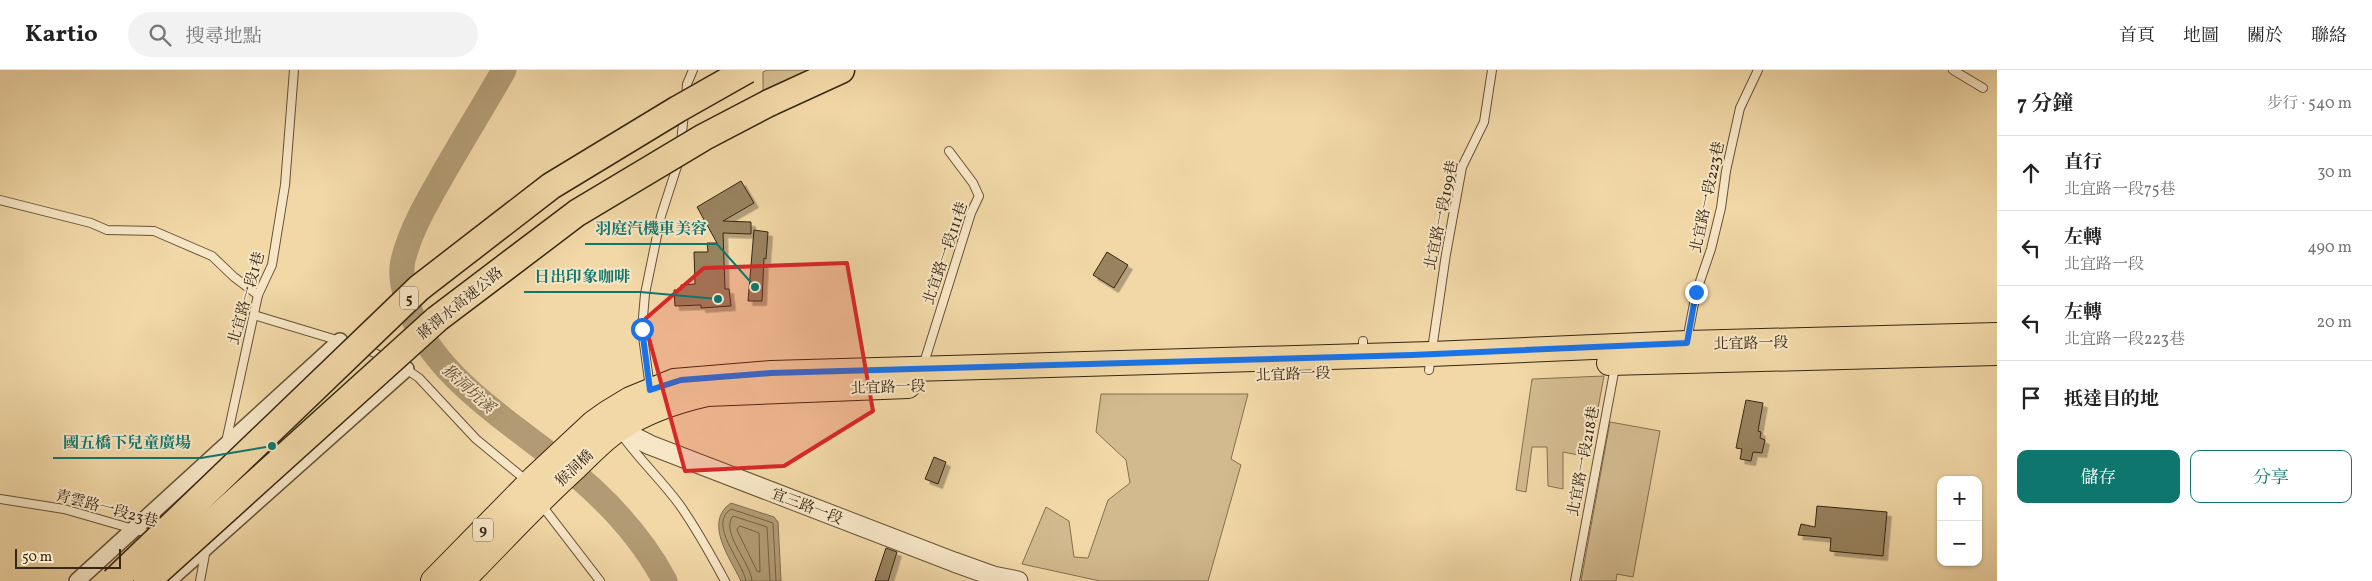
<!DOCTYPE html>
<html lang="zh-TW">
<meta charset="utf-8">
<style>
:root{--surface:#fff;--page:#f2f2f2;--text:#222;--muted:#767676;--line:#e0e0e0;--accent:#0f766e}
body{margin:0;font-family:Vollkorn,"Noto Serif TC",serif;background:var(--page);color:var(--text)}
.controls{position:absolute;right:15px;bottom:15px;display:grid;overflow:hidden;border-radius:10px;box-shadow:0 1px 4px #0004}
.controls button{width:45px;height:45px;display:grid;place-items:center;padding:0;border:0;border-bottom:1px solid var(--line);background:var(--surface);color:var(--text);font:25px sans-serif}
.scale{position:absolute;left:15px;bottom:12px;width:106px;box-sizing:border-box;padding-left:5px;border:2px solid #362612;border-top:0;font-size:14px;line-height:18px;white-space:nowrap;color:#362612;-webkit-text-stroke:4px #f7e6c6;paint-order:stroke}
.stop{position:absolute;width:15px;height:15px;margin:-11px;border:4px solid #1a73e8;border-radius:50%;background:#fff}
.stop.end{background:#1a73e8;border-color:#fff;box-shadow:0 1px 5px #0008}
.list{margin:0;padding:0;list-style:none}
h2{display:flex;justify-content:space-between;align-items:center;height:65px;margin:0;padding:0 20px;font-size:21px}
h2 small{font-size:16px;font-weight:400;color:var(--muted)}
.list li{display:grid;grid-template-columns:32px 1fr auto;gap:15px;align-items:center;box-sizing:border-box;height:75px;padding:0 20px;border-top:1px solid var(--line)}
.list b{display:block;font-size:19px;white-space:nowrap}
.list p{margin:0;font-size:16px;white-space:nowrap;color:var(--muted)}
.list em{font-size:16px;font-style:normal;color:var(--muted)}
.actions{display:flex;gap:10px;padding:15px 20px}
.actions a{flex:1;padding:11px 0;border:1px solid var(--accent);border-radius:10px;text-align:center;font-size:18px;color:var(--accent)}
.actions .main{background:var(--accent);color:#fff}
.icon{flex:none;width:28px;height:28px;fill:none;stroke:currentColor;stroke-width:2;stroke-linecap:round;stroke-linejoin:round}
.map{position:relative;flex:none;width:1997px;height:511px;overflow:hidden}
header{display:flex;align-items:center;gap:30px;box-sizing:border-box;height:70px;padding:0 25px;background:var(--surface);border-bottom:1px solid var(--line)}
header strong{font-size:24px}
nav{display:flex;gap:28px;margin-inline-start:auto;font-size:18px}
.search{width:350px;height:45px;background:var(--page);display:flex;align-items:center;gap:12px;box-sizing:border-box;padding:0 18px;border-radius:28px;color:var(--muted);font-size:19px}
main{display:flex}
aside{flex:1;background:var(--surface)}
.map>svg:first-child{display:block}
</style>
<header>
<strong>Kartio</strong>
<div class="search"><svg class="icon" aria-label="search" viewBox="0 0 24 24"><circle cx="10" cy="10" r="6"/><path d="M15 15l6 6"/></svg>搜尋地點</div>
<nav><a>首頁</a><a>地圖</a><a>關於</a><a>聯絡</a></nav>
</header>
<main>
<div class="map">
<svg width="1997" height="511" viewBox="0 0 1997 511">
<defs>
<filter id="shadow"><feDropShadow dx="4.5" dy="4.5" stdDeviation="0" flood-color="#0004"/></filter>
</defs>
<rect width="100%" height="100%" fill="#f2d8a7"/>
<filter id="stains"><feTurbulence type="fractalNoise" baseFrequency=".004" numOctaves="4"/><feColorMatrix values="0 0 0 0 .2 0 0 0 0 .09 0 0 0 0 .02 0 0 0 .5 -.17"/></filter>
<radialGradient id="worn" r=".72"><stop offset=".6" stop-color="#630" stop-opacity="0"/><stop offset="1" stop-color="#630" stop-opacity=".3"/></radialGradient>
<g fill="#d2ba8e" stroke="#847050">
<polygon points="767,0 815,0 763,23 763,2"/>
<polygon points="1604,306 1589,387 1563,382 1563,419 1548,416 1547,377 1532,377 1526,422 1516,420 1532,309"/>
<polygon points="1101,324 1248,324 1231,389 1241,395 1208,511 1100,511 1022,494 1046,437 1069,451 1074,487 1088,488 1108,430 1130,413 1126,390 1096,362"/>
<polygon points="1610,352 1660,361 1633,507 1617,504 1616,511 1581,511"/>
</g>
<path fill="#b29b74" stroke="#806c4d" d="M731 433 774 447 778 452 781 511H741C730 488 703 452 731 433Z"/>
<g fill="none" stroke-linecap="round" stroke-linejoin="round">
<g stroke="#746043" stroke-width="1">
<polygon points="740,456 759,463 760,502 757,501 737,460"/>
<path d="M746 511C743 492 707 454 731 439L773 453 776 511"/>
<path d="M752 511C751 493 720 462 733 446L767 457 770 511"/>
</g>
<path stroke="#b29b74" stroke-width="25" d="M504 0C484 35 463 69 443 104 427 132 411 159 403 190 400 204 403 217 407 231 430 313 532 363 592 419 620 445 647 477 665 511"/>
</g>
<g fill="#98835f" stroke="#362612" filter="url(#shadow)">
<polygon points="741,111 754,133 723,151 751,152 751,164 723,163 725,219 729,219 731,236 701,238 701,235 675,236 674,220 681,220 681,215 695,214 694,182 708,182 707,173 717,173 697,137"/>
<polygon points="754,160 768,162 766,189 764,188 762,231 748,231"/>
<polygon points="1107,182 1128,195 1114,218 1093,205"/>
<polygon points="1746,330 1763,333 1758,361 1761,362 1760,368 1765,370 1762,383 1753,382 1751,391 1740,389 1742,379 1736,378"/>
<polygon points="934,387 946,392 938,414 925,409"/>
<polygon points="1817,436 1887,442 1883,486 1830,481 1831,468 1798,465 1801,454 1815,457"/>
<polygon points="886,478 897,482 888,511 875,511"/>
</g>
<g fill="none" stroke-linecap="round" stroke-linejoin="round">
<g stroke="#655237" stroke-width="10">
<g id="service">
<polyline points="1953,0 1983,18"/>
<polyline points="686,29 687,14 693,0"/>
<polyline points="681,73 684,43"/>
<polyline points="0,130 91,153 107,160 154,161 212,186 234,207 258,225"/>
<polyline points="254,245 340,271"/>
<polyline points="1687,270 1696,223 1711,179 1721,138 1726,101 1740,38 1758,0"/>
<polyline points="363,277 386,289"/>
<polyline points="1363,284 1363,271"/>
<polyline points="923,296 971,143 979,126 973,113 949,81"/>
<polyline points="403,297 419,308 476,369 527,411"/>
<polyline points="1429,300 1446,184 1462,97 1484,52 1492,0"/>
<polyline points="650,318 642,259 645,224 661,146 679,90"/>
<path d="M624 368C641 391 662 411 679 434 696 458 711 485 725 511"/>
<polyline points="226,372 258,225 272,195 285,115 294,0"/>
<polyline points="0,429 64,439 154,465"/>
<polyline points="540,433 600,511"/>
<polyline points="200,511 206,479"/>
<polyline points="1575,511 1615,297"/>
</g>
</g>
<g stroke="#655237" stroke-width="18">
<g id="minor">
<polyline points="77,511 340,271"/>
<polyline points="168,511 406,299"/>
</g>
</g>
<g stroke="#655237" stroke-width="21">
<polyline id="tertiary" points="612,351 618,359 650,375 954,492 993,506 1018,511"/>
</g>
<g stroke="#362612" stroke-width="26">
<g id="primary">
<polyline points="1609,293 1997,283"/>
<polyline points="433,511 534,408 593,353 607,343 630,329 674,311 771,303 1431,284 1687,273 1997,265"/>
<path d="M462 511C500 473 536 433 576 397 590 384 603 369 619 359 646 341 676 331 707 324L908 316"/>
</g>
</g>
<g stroke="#362612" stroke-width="29">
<polyline id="motorway" points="769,33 841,0"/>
</g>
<use href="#service" stroke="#f7e6c6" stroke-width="8"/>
<use href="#minor" stroke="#f7e6c6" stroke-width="15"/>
<use href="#tertiary" stroke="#f7e6c6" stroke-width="19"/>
<use href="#primary" stroke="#f2d8a7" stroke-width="24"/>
<use href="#motorway" stroke="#f2d8a7" stroke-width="26"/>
<g stroke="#362612" stroke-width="29" stroke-linecap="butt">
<g id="motorway-bridge">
<polyline points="114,511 419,218 551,116 678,39 747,0"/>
<polyline points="147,511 437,249 577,143 704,67 769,33"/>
</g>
</g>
<use href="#motorway-bridge" stroke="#f2d8a7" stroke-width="26"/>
</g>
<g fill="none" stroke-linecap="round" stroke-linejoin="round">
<polyline stroke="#1a73e8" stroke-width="6" points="642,259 650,320 681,310 771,303 1412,285 1687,273 1696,222"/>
</g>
<path fill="#d62828" fill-opacity="0.2" stroke="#d62828" stroke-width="4" stroke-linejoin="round" d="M847 193 873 341 784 396 685 401 644 250 704 198Z"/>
<g text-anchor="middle" stroke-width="4" stroke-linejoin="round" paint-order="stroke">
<g fill="#f7e6c6" stroke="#706048" stroke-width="1">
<rect x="400" y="216.5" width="18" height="23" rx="4"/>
<rect x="473" y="448.5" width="20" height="23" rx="4"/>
</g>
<g font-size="14" font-weight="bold" fill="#362612">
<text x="409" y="233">5</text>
<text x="483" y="465">9</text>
</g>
<g font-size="15" fill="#362612" stroke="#f7e6c6">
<text transform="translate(1707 127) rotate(-78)" y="5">北宜路一段223巷</text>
<text transform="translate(1441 145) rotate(-78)" y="5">北宜路一段199巷</text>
<text transform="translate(945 183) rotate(-71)" y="5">北宜路一段111巷</text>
<text transform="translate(246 228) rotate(-74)" y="5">北宜路一段1巷</text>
<text transform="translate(460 233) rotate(-39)" y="5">蔣渭水高速公路</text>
<text transform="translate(1751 273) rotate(-1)" y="5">北宜路一段</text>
<text transform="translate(1293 304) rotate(-2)" y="5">北宜路一段</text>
<text transform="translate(888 317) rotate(-2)" y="5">北宜路一段</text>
<text transform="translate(1583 391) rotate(-79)" y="5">北宜路一段218巷</text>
<text transform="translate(574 398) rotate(-43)" y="5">猴洞橋</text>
<text transform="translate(807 436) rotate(21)" y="5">宜三路一段</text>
<text transform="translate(107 438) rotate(15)" y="5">青雲路一段23巷</text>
</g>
<g font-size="16" font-style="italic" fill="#5b492f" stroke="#f7e6c6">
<text transform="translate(469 318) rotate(42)" y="6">猴洞坑溪</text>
</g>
</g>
<path fill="none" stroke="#0f766e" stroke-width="2" d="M755 217L717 174H585M718 229L640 222H524M272 376L201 388H53"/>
<g fill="#0f766e" stroke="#f7e6c6" stroke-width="2">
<circle cx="755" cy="217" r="5"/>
<circle cx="718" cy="229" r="5"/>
<circle cx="272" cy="376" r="5"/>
</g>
<g font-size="16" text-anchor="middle" font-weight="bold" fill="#0f766e" stroke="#f7e6c6" stroke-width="4" stroke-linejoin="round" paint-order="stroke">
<text x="651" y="164">羽庭汽機車美容</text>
<text x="582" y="212">日出印象咖啡</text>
<text x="127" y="378">國五橋下兒童廣場</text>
</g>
<rect width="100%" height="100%" filter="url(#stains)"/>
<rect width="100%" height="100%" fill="url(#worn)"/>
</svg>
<div class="controls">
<button>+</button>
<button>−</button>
</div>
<div class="scale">50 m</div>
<div class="stop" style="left:642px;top:259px"></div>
<div class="stop end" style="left:1696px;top:222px"></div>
</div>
<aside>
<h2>7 分鐘<small>步行 · 540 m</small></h2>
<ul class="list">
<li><svg class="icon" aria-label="ahead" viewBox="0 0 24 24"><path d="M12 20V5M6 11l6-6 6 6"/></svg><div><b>直行</b><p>北宜路一段75巷</p></div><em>30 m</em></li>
<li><svg class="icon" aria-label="left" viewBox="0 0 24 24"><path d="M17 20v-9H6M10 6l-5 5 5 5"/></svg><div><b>左轉</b><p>北宜路一段</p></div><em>490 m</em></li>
<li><svg class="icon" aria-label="left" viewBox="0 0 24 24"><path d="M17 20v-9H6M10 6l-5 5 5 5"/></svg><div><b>左轉</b><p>北宜路一段223巷</p></div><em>20 m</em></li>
<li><svg class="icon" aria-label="arrive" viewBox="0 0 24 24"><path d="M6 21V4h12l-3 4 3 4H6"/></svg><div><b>抵達目的地</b></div></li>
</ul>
<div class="actions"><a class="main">儲存</a><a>分享</a></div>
</aside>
</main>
